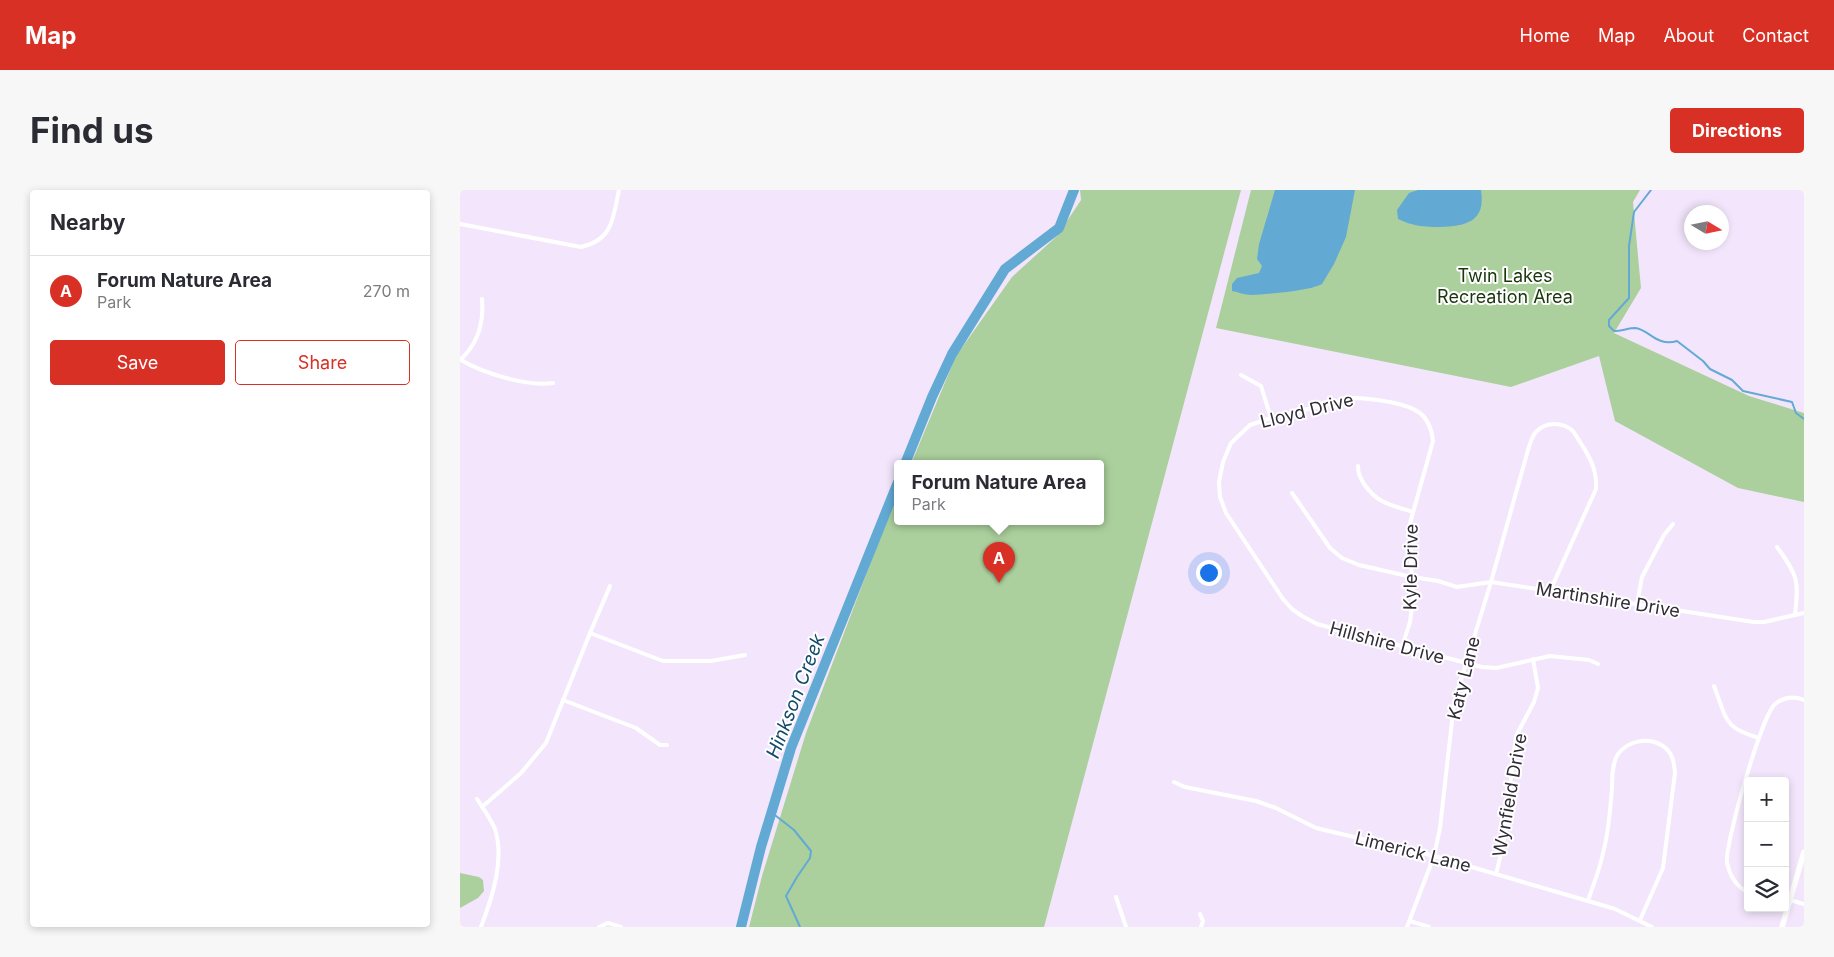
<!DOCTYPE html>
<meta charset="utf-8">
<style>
:root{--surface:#fff;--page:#f7f7f7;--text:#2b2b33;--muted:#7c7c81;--line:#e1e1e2;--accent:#d93025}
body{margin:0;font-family:Inter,sans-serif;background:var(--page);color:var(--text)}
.controls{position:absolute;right:15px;bottom:15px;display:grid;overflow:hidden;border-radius:5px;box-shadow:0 2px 8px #0003}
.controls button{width:45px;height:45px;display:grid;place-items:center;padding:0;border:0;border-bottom:1px solid var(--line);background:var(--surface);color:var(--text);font:25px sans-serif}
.compass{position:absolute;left:1224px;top:15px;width:45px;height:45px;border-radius:50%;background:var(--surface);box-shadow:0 2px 8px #0003;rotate:100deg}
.you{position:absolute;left:748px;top:382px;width:18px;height:18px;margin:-12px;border:4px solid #fff;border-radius:50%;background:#1a73e8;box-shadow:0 0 0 8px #1a73e833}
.badge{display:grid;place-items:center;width:32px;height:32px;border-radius:50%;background:var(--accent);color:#fff;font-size:16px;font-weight:700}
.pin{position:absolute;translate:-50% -41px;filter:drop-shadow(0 1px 2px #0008)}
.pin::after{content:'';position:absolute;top:26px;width:18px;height:15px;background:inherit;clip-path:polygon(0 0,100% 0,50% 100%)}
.popup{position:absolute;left:434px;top:270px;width:210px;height:65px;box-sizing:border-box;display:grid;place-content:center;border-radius:5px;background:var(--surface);filter:drop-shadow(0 1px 4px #0005);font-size:16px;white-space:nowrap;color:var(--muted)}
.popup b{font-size:19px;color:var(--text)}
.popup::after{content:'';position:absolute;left:50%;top:100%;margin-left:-10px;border:10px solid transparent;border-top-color:var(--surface)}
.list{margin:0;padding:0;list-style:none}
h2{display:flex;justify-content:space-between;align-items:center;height:65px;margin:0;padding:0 20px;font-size:21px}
h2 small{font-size:16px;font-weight:400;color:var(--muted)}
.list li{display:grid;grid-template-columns:32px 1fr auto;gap:15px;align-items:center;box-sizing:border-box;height:70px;padding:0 20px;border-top:1px solid var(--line)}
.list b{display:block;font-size:19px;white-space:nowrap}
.list p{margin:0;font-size:16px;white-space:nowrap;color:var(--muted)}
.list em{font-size:16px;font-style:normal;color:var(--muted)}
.actions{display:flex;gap:10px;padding:15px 20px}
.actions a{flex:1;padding:11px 0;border:1px solid var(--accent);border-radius:5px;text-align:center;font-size:18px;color:var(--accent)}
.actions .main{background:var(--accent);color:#fff}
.icon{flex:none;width:28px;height:28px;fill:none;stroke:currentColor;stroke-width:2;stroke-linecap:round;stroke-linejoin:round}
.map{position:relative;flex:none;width:1344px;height:737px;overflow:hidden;border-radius:5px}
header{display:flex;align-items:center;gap:30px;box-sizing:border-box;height:70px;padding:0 25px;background:var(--accent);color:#fff}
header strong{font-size:24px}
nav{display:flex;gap:28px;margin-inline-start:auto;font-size:18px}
.intro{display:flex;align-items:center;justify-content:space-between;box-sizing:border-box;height:120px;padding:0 30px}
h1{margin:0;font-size:35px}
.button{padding:12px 22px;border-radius:5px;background:var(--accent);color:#fff;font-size:18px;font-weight:700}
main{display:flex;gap:30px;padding:0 30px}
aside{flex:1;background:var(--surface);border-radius:5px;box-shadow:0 2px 8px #0003}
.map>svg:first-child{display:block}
</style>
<header>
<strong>Map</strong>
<nav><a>Home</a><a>Map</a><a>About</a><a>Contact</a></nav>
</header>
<div class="intro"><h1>Find us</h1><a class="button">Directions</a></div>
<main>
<aside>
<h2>Nearby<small></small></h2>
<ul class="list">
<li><span class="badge">A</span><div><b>Forum Nature Area</b><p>Park</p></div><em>270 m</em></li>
</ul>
<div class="actions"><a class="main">Save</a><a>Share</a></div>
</aside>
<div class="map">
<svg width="1344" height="737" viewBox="0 0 1344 737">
<rect width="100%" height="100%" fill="#f3e6fc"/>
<g fill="#acd09d">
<polygon points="620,0 781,0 584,737 289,737 302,686 346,543 417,356 438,306 438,332 640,332 640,274 451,274 496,166 552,87 597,46 621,10"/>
<polygon points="791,0 1180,0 1173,12 1181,98 1154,143 1289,206 1344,223 1344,312 1278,298 1155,231 1139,166 1051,197 756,138"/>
<polygon points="0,683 19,687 23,690 24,701 18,708 0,718"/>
</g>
<g fill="#62aad4">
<path d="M815 0H895L886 47 874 74 862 94C849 101 808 104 791 105 785 105 778 102 772 101V94L777 88 799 83 802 76 797 69 799 54Z"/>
<path d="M958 0H1021C1026 32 1006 36 980 37 964 37 952 36 938 29L937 20 949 3Z"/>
</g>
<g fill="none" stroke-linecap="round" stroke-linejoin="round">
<g stroke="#62aad4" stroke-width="2">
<path d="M1191 0 1174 22 1169 56V108L1149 130V136L1154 141C1161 141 1169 138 1175 138 1189 139 1196 157 1217 151L1243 171 1250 179 1272 190 1283 201 1332 212 1336 223 1344 229"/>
<polyline points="311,622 334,640 351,661 350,668 337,687 326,706 340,737"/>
</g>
<g stroke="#62aad4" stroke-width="10">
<polyline points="445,274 472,207 492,164 545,79 599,38 614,0"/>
<polyline points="281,737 301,657 331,558 438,292"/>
</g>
<g stroke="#fff" stroke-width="4">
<path d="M0 34 121 57C153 50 153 28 159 0"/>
<path d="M0 170C18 154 24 133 22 109"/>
<path d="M1 170C23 183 67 197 93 193"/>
<polyline points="781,185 801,196 811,228"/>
<path d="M898 276C898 284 900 287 904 294 918 314 931 315 953 322"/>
<polyline points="832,303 870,358 882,368 899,375 952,387 978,391 997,397 1031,392 1294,432 1304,432 1344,423"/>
<path d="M1317 357C1338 386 1339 390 1335 425"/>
<polyline points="1177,414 1182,387 1204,345 1213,334"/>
<polyline points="130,443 203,471 251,471 285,465"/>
<path d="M942 457 950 432 953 409 949 337 973 251C970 223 955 217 930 212 918 210 907 208 894 208L811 228 790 235 771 253 763 272 759 292 760 307 766 323 823 409 832 419 842 426 857 434 1022 477 1036 478 1090 466 1129 470 1138 474"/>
<path d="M1254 496C1267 529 1263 538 1299 548"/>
<polyline points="103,510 176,538 200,555 207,555"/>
<polyline points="714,592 725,597 796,611 816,618 856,638 974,666 1128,711 1155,719 1192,737"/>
<path d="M17 609C23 618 31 629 35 639 45 670 32 708 21 737"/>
<polyline points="22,617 61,583 86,553 130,443 150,396"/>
<polyline points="1036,684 1043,656 1056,546 1074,512 1078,498 1073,469"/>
<path d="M1288 702C1276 697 1269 684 1267 672 1265 653 1302 525 1315 514 1324 507 1334 506 1344 510"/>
<polyline points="656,707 666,737"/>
<polyline points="1330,710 1344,714"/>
<path d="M1128 711C1133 695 1140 679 1143 663 1149 642 1150 620 1152 598 1152 588 1152 573 1158 564 1169 550 1188 547 1203 556 1213 563 1214 572 1215 583L1203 678 1180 730"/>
<polyline points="740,724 743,731 741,737"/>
<polyline points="950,731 969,737"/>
<polyline points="139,737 148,733 161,737"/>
<path d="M947 737 974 666 980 638 994 513 1031 392 1068 260C1070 254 1072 246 1076 242 1086 231 1103 232 1113 241 1125 260 1138 276 1136 299L1090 401"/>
</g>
<polyline stroke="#fff" stroke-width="5.5" points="1322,737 1344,662"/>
</g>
<g text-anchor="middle" stroke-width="4" stroke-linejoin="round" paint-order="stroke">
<g font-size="18" fill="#1a360c" stroke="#fff">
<text x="1045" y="92">Twin Lakes<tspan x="1045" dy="21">Recreation Area</tspan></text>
</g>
<g font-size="18" fill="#312c35" stroke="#fff">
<text transform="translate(847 221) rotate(-14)" y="6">Lloyd Drive</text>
<text transform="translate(951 377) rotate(-89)" y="6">Kyle Drive</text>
<text transform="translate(1148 410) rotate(9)" y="6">Martinshire Drive</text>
<text transform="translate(927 453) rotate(15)" y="6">Hillshire Drive</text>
<text transform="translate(1004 488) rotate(-76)" y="6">Katy Lane</text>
<text transform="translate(1050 605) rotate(-80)" y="6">Wynfield Drive</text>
<text transform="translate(953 662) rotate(14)" y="6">Limerick Lane</text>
</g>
<g font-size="19" font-style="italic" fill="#124b69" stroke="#fff">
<text transform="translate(335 506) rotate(-69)" y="7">Hinkson Creek</text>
</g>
</g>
</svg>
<div class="controls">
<button>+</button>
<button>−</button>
<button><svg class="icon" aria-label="layers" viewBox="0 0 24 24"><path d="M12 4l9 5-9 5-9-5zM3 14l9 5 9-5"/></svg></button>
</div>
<svg class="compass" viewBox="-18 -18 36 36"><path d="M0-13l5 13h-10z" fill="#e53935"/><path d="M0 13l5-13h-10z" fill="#7c7c81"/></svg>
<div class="you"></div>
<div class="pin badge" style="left:539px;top:393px">A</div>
<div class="popup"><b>Forum Nature Area</b>Park</div>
</div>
</main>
